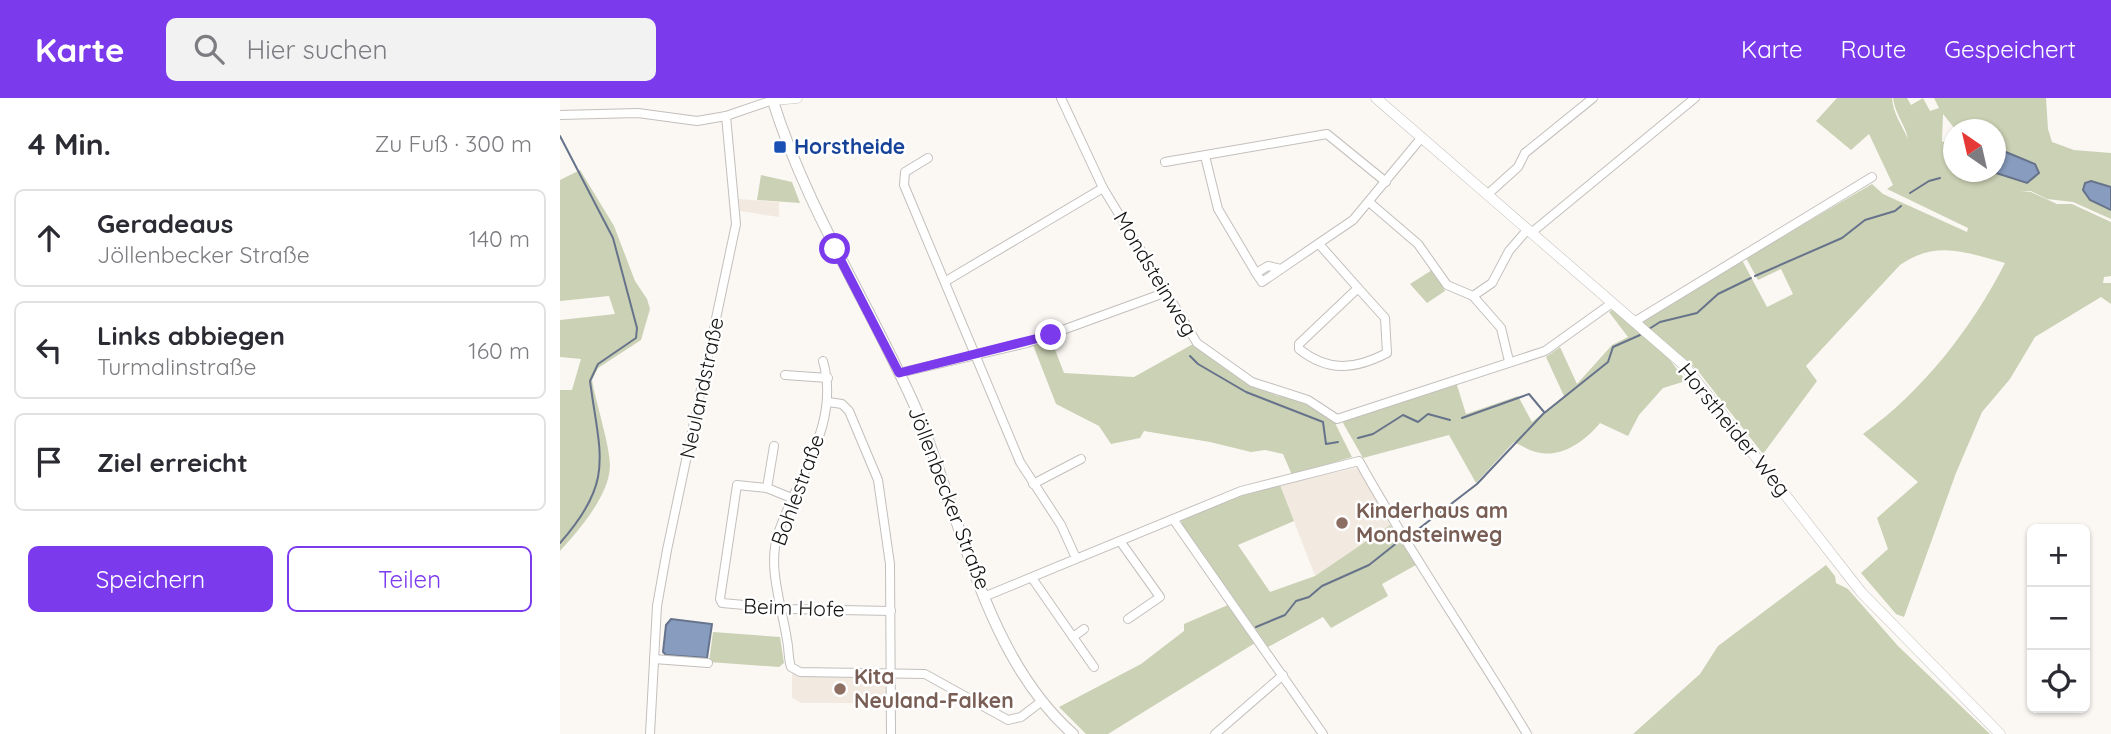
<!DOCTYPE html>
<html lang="de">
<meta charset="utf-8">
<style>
:root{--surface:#fff;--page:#f2f2f3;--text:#2b2b33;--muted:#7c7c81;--line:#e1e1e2;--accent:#7c3aed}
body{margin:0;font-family:Quicksand,sans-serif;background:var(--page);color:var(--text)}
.controls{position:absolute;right:21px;bottom:21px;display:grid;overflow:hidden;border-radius:10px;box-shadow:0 2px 5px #0004}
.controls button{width:63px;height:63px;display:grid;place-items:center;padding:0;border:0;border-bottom:2px solid var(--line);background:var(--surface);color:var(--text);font:35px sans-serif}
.compass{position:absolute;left:1383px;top:21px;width:63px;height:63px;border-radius:50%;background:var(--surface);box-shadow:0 2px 5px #0004;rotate:326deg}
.stop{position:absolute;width:21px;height:21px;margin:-16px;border:5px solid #7c3aed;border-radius:50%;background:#fff}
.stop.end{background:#7c3aed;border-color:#fff;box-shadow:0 2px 7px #0008}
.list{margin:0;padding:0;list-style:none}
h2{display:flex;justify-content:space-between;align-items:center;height:91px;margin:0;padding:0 28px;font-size:30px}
h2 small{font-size:23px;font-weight:400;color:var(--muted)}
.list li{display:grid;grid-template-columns:46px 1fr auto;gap:21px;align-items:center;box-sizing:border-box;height:98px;margin:0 14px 14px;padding:0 14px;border:2px solid var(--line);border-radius:10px}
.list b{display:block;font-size:26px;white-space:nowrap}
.list p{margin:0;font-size:23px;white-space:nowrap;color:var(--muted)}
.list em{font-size:23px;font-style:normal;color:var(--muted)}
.actions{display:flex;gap:14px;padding:21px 28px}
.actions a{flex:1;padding:16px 0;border:2px solid var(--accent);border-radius:10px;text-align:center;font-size:24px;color:var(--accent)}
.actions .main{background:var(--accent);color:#fff}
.icon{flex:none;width:38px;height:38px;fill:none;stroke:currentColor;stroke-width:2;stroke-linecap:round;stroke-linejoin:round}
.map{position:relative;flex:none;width:1551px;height:636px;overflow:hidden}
header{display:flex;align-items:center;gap:42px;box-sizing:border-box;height:98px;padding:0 35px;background:var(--accent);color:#fff}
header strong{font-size:33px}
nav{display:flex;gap:38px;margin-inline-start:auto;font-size:24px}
.search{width:490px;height:63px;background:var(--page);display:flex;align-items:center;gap:18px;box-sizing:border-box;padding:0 24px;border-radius:10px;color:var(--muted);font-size:26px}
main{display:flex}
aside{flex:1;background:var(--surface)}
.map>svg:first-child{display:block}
</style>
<header>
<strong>Karte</strong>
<div class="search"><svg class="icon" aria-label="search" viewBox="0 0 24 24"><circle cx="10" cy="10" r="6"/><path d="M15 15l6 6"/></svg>Hier suchen</div>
<nav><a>Karte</a><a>Route</a><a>Gespeichert</a></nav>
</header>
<main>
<aside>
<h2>4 Min.<small>Zu Fuß · 300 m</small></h2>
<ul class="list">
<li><svg class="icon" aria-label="ahead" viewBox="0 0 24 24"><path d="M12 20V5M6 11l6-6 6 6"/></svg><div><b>Geradeaus</b><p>Jöllenbecker Straße</p></div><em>140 m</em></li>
<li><svg class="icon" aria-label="left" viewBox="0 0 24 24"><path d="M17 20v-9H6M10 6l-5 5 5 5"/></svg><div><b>Links abbiegen</b><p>Turmalinstraße</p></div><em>160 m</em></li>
<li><svg class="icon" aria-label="arrive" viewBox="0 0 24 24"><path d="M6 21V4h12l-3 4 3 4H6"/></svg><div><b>Ziel erreicht</b></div></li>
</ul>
<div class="actions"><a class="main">Speichern</a><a>Teilen</a></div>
</aside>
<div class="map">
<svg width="1551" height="636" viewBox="0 0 1551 636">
<rect width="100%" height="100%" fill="#fbf8f4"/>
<g fill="#f2e9e0">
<polygon points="179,101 219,104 219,119 180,113"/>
<polygon points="795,370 799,371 830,427 755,478 720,387"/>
<polygon points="232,574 239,577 324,578 328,583 328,605 241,605 232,600"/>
</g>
<g fill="#cbd1b4" fill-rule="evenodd">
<path d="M1277 0H1332C1333 16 1342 27 1348 41 1345 26 1335 16 1333 0H1347L1351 7 1363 0 1370 13 1379 10 1374 0H1486L1488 31 1492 44 1514 52 1551 55V89L1530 83V102L1551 112V121L1513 104 1487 101 1471 93 1461 94H1471L1497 106H1512L1551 124V178L1544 179 1543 185H1551V206L1541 199 1475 239 1450 281 1422 314 1396 375 1344 519 1336 516 1301 475 1328 451 1317 420 1358 384 1303 336C1362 294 1412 230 1445 165 1405 154 1376 142 1340 167L1246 268 1257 283 1203 356 1138 273 1082 224V221L1182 162 1207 209 1233 196 1221 171 1198 182 1186 160 1312 86 1323 96 1407 134 1408 130 1327 91 1333 87 1309 36 1291 52 1256 23ZM1383 16 1395 31 1436 32V50L1475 65 1479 75 1467 85 1433 74H1394L1393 50 1382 43Z"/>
<path d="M20 72 54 128 75 183 87 201 90 211 81 242 38 270 32 282C36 305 50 348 50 368 49 398 19 432 0 453V292H12L21 261 0 259V222L55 216 49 198 0 203V82Z"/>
<polygon points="201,77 232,84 240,105 197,102"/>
<polygon points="872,172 885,193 867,205 850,186"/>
<path d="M1054 211 1104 254 1126 283 1103 290 1079 317 1068 338 1040 325C1027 341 1004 359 981 355 972 354 962 348 954 344L916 385 889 337 803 360 783 325 785 321 896 284 906 316 958 298 972 324 1004 298 986 259 1000 249 1017 286 1052 247 1068 239 1049 214Z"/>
<polygon points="491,241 504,275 574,279 633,246 691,287 718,298 738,300 774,323 792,359 732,377 723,356 705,352 691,354 650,344 584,333 580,340 551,346 539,328 496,306 473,247"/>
<polygon points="720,387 734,423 678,447 710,494 755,478 830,427 856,467 822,486 828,498 771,530 763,519 708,549 621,426 622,421 688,394"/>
<polygon points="1266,467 1275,478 1276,485 1288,491 1338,548 1430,636 1073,636 1140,576 1158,548"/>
<polygon points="668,507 695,545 548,636 526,636 499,609 581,566 624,533 624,526"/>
<polygon points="153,534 220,539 224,565 219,569 149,564"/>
</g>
<g fill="#889cbf" stroke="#66738b" stroke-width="2">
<polygon points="1436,50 1475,66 1479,75 1467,85 1433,74 1436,74"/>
<polygon points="1531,83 1551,89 1551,112 1530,102 1523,92 1525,85"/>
<polygon points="111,521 152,526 147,560 106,557 103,554 106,527"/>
</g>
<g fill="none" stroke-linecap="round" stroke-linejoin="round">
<g stroke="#66738b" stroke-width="2">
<path d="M0 38 53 140 77 230 76 240 38 266 30 283C40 358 55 383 0 445"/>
<polyline points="1350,95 1369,83 1380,80"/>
<polyline points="1195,178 1282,140 1305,122 1335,113 1341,108"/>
<polyline points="1089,231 1100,224 1137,215 1158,196 1191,180"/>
<polyline points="630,258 638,266 686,294 763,324 766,346 778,344"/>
<polyline points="902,320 969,296 984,314"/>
<polyline points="798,340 813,336 843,317 858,324 868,316 890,322"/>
<polyline points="848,439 917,386 983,316 1048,264 1053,249 1080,237"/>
<polyline points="696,529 725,517 736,503 749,499 762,488 809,467 838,444"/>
</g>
<g stroke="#c3bfbc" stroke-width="10">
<g id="minor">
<polyline points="501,0 543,90 637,245 692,284 748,302 777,321 985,253 1052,205"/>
<polyline points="0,17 78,15 137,23 166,18 213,2"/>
<polyline points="645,58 658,111 696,175"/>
<polyline points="368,60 345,74 344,87 460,364 501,427 516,460"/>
<polyline points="605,64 767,36 826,84"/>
<polyline points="928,96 958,69 965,55 1033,0"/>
<polyline points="809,104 858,146 887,187 913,198 932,185 949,153 967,132"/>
<polyline points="971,135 1135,0"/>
<polyline points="759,146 798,190"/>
<polyline points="721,171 708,168 696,175 702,184 793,122 862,39"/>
<polyline points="386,183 543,90"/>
<path d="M798 190 825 220 827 255C794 272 768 274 739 251V246Z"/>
<polyline points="913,198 941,230 949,263"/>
<polyline points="1074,224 1312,79"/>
<path d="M263 263C281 326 237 378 218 436 207 469 222 508 227 542 229 551 228 560 231 569L240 574 365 576 448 622 461 619 482 603"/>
<polyline points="339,275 467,245 604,195"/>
<polyline points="225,277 268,280"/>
<polyline points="268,304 282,306 289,313 318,382 330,466 331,636"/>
<polyline points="473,386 521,361"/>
<polyline points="207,390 214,348"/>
<polyline points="234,401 207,390 177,387 160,501 162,505 230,511 331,513"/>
<polyline points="613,421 763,636"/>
<polyline points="560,443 600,499 568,521"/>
<polyline points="472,480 513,539"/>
<path d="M426 498 681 393 799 363C851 457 912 544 967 636"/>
<polyline points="524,531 513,539 534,569"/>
<polyline points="94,561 148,565"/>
<polyline points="90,636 97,508 107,452 176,126 166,18"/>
<polyline points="655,636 723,577"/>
</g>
</g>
<g stroke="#c3bfbc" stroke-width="11">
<g id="tertiary">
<polyline points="816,0 1124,267 1301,494 1440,636"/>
<polyline points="213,2 237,0"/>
</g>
</g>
<g stroke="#c3bfbc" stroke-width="12">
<path id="secondary" d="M212 0C245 108 307 202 353 304 400 411 422 556 513 636"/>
</g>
<use href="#minor" stroke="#fff" stroke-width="8"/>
<use href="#tertiary" stroke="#fff" stroke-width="10"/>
<use href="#secondary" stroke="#fff" stroke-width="10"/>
</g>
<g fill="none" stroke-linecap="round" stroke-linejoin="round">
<polyline stroke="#7c3aed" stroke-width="9" points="275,151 339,275 491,237"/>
</g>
<rect fill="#1a4fb4" stroke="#fff" stroke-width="2.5" x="213" y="42" width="14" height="14" rx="3.5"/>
<g fill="#8d6e63" stroke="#fff" stroke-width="2.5">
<circle cx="782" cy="425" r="7"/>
<circle cx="280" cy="591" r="7"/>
</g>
<g text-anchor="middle" stroke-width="5" stroke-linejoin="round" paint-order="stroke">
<g font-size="21" font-weight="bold" fill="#164399" stroke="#fff" text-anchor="start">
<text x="234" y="56">Horstheide</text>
</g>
<g font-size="21" fill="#151412" stroke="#fff">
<text transform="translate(595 176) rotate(59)" y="7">Mondsteinweg</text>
<text transform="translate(142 290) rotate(-78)" y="7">Neulandstraße</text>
<text transform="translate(1174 332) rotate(51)" y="7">Horstheider Weg</text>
<text transform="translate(238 392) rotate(-70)" y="7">Bohlestraße</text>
<text transform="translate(389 400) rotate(69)" y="7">Jöllenbecker Straße</text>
<text transform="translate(234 510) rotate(2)" y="7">Beim Hofe</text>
</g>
<g font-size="21" font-weight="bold" fill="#785e54" stroke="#fff" text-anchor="start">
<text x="796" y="420">Kinderhaus am<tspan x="796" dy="24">Mondsteinweg</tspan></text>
<text x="294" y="586">Kita<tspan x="294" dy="24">Neuland-Falken</tspan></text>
</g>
</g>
</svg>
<div class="controls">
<button>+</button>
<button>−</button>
<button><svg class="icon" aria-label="locate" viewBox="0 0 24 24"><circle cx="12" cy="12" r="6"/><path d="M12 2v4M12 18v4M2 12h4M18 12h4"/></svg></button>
</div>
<svg class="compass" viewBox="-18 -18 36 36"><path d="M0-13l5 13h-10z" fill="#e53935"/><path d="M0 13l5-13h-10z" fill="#7c7c81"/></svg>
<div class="stop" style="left:275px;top:151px"></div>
<div class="stop end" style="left:491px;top:237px"></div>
</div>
</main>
